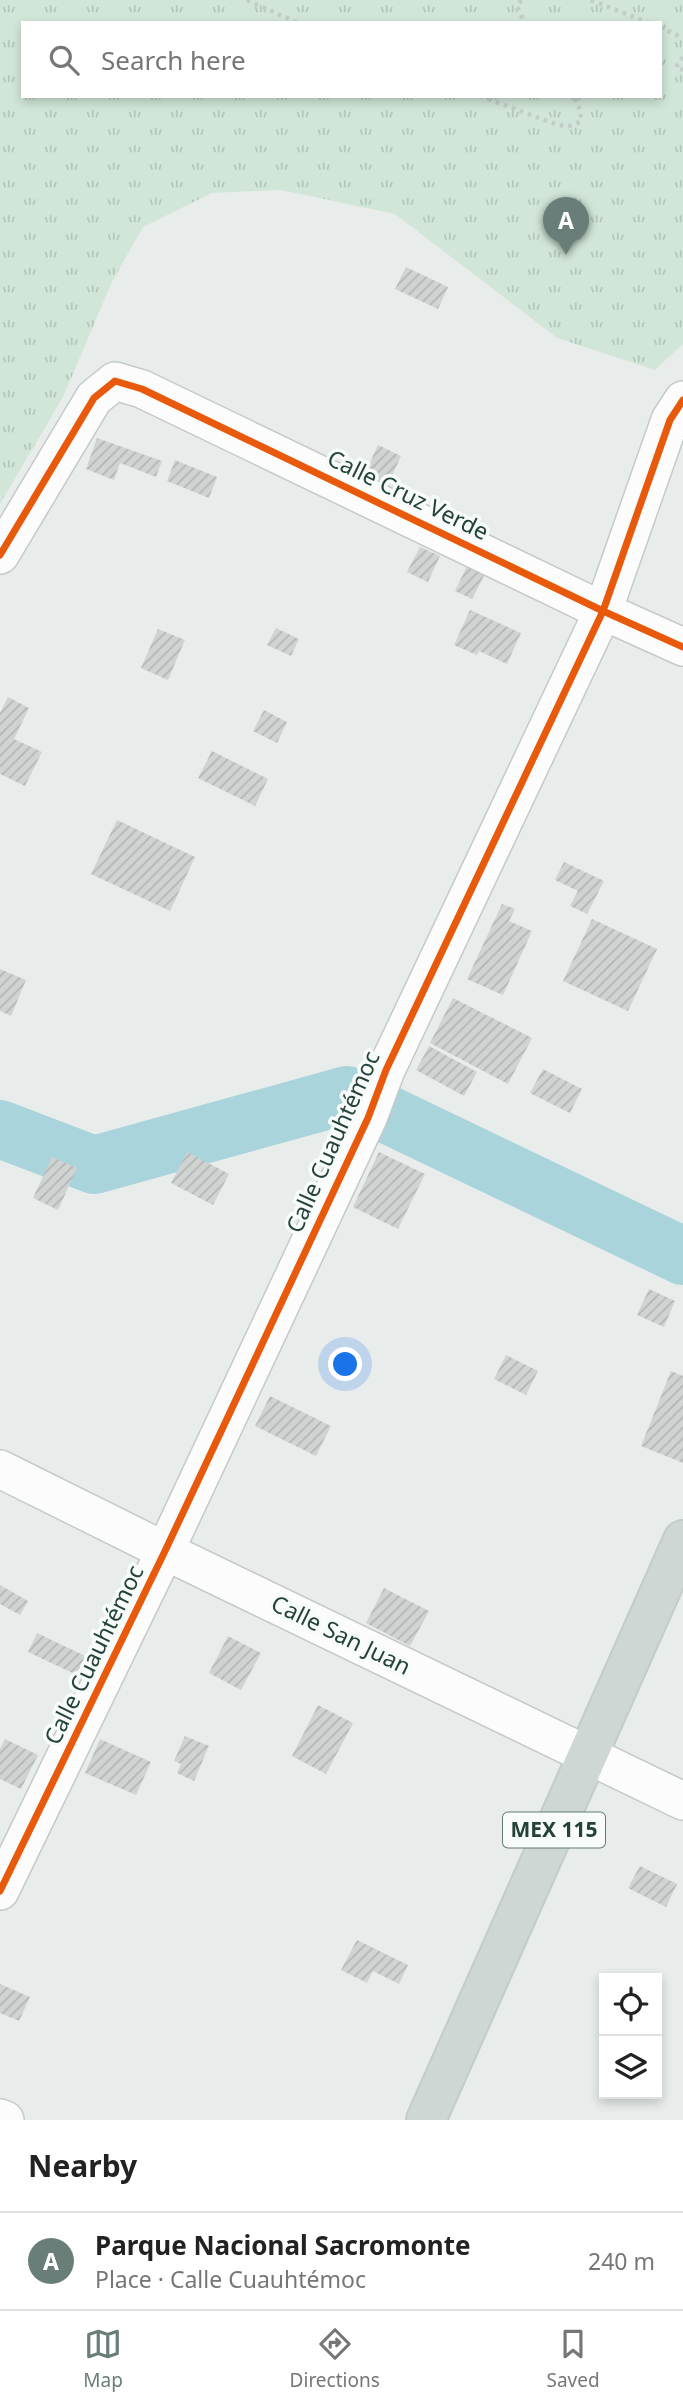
<!DOCTYPE html>
<meta charset="utf-8">
<style>
:root{--surface:#fff;--page:#f2f2f2;--text:#222;--muted:#767676;--line:#e0e0e0;--accent:#697e78}
body{margin:0;font-family:"Noto Sans",sans-serif;background:var(--page);color:var(--text)}
.controls{position:absolute;right:21px;bottom:21px;display:grid;overflow:hidden;border-radius:0px;box-shadow:0 4px 10px #0003}
.controls button{width:63px;height:63px;display:grid;place-items:center;padding:0;border:0;border-bottom:2px solid var(--line);background:var(--surface);color:var(--text);font:35px sans-serif}
.you{position:absolute;left:346px;top:1365px;width:24px;height:24px;margin:-18px;border:5px solid #fff;border-radius:50%;background:#1a73e8;box-shadow:0 0 0 10px #1a73e833}
.badge{display:grid;place-items:center;width:46px;height:46px;border-radius:50%;background:var(--accent);color:#fff;font-size:23px;font-weight:700}
.pin{position:absolute;translate:-50% -58px;filter:drop-shadow(0 2px 4px #0008)}
.pin::after{content:'';position:absolute;top:37px;width:24px;height:21px;background:inherit;clip-path:polygon(0 0,100% 0,50% 100%)}
.list{margin:0;padding:0;list-style:none}
h2{display:flex;justify-content:space-between;align-items:center;height:91px;margin:0;padding:0 28px;font-size:30px}
h2 small{font-size:23px;font-weight:400;color:var(--muted)}
.list li{display:grid;grid-template-columns:46px 1fr auto;gap:21px;align-items:center;box-sizing:border-box;height:98px;padding:0 28px;border-top:2px solid var(--line)}
.list b{display:block;font-size:26px;white-space:nowrap}
.list p{margin:0;font-size:23px;white-space:nowrap;color:var(--muted)}
.list em{font-size:23px;font-style:normal;color:var(--muted)}
.icon{flex:none;width:38px;height:38px;fill:none;stroke:currentColor;stroke-width:2;stroke-linecap:round;stroke-linejoin:round}
.map{position:relative;flex:none;width:683px;height:2120px;overflow:hidden}
.search{position:absolute;background:var(--surface);box-shadow:0 4px 10px #0003;left:21px;right:21px;top:21px;height:77px;display:flex;align-items:center;gap:18px;box-sizing:border-box;padding:0 24px;border-radius:0px;color:var(--muted);font-size:26px}
.sheet{height:189px;background:var(--surface)}
nav{display:flex;justify-content:space-around;align-items:center;box-sizing:border-box;height:98px;border-top:2px solid var(--line);background:var(--surface);font-size:19px;color:var(--muted)}
nav a{display:grid;justify-items:center;gap:4px}
nav .on{color:var(--accent)}
.map>svg:first-child{display:block}
</style>
<div class="map">
<svg width="683" height="2120" viewBox="0 0 683 2120">
<defs>
<pattern id="grass-tufts" width="24" height="20" patternUnits="userSpaceOnUse" patternTransform="scale(1.75)"><rect width="24" height="20" fill="#d1e6d8"/><path d="M3 7l-1-3M5 7V3M7 7l1-3M15 17l-1-3M17 17v-4M19 17l1-3" fill="none" stroke="#b3c6ba"/></pattern>
<pattern id="building-hatch" width="6" height="6" patternUnits="userSpaceOnUse" patternTransform="scale(1.75)"><rect width="6" height="6" fill="#cfd4d2"/><path d="M-1 1l2-2M0 6l6-6M5 7l2-2" fill="none" stroke="#b2b7b5"/></pattern>
</defs>
<rect width="100%" height="100%" fill="#e8edeb"/>
<path fill="url(#grass-tufts)" fill-rule="evenodd" d="M0 0H683V344L655 370 557 338 395 214 281 190 212 193 143 227 112 282 63 397 0 504ZM23 23H660V96H23Z"/>
<g fill="none" stroke-linecap="round" stroke-linejoin="round">
<polyline stroke="#a9d4db" stroke-width="58" points="0,1129 94,1165 347,1095 683,1256"/>
</g>
<g fill="url(#building-hatch)">
<polygon points="406,267 448,287 438,309 395,289"/>
<polygon points="97,438 162,461 156,477 120,463 114,480 86,469"/>
<polygon points="378,445 401,456 387,486 364,476"/>
<polygon points="175,460 217,477 209,498 167,481"/>
<polygon points="420,547 440,556 428,582 407,572"/>
<polygon points="469,562 487,570 472,599 455,591"/>
<polygon points="470,610 521,633 507,664 479,651 477,655 454,645"/>
<polygon points="276,628 299,639 291,656 267,645"/>
<polygon points="158,629 185,640 168,680 141,668"/>
<polygon points="8,697 29,708 14,739 42,752 25,786 0,774 0,713"/>
<polygon points="264,710 287,722 277,743 253,731"/>
<polygon points="212,751 268,779 255,806 198,778"/>
<polygon points="117,820 195,857 170,911 91,874"/>
<polygon points="564,862 604,881 587,914 570,906 578,891 555,880"/>
<polygon points="502,904 515,909 509,921 532,931 503,995 467,979"/>
<polygon points="592,919 657,949 628,1011 563,981"/>
<polygon points="0,969 26,980 11,1016 0,1011"/>
<polygon points="453,998 532,1038 508,1084 430,1043"/>
<polygon points="429,1046 477,1072 464,1096 416,1070"/>
<polygon points="543,1069 582,1089 570,1113 530,1093"/>
<polygon points="187,1152 229,1174 213,1205 171,1183"/>
<polygon points="379,1152 425,1174 398,1229 353,1207"/>
<polygon points="52,1157 77,1168 58,1210 33,1198"/>
<polygon points="649,1289 675,1301 664,1327 637,1315"/>
<polygon points="506,1355 538,1371 526,1395 494,1379"/>
<polygon points="671,1371 683,1376 683,1463 641,1446"/>
<polygon points="270,1396 331,1426 316,1456 255,1426"/>
<polygon points="0,1585 28,1601 20,1615 0,1604"/>
<polygon points="384,1588 429,1611 410,1646 366,1623"/>
<polygon points="37,1633 85,1656 77,1675 28,1652"/>
<polygon points="228,1636 261,1653 241,1690 209,1673"/>
<polygon points="318,1705 353,1723 326,1774 292,1756"/>
<polygon points="185,1736 209,1746 194,1781 177,1773 181,1764 174,1761"/>
<polygon points="5,1739 38,1755 21,1789 0,1779 0,1749"/>
<polygon points="100,1739 151,1762 136,1795 85,1773"/>
<polygon points="640,1866 677,1884 666,1907 628,1888"/>
<polygon points="357,1940 408,1965 399,1984 373,1971 367,1983 341,1970"/>
<polygon points="0,1984 30,1997 19,2021 0,2013"/>
</g>
<g fill="none" stroke-linecap="round" stroke-linejoin="round">
<g stroke="#c5cac8" stroke-width="40">
<g id="street">
<polyline points="0,555 94,398 115,381 142,389 603,611 683,647"/>
<polyline points="0,1469 165,1551 683,1801"/>
<polyline points="0,1891 165,1551 368,1118 386,1070 603,611 670,420 683,400"/>
<polyline points="0,2118 5,2120"/>
</g>
</g>
<g stroke="#c3ccc9" stroke-width="42">
<polyline id="primary" points="426,2120 683,1540"/>
</g>
<g stroke="#c3ccca" stroke-width="4.5" stroke-dasharray="3.5 5" stroke-linecap="butt">
<polyline points="247,0 298,23"/>
<polyline points="521,0 517,7 525,23"/>
<polyline points="591,0 649,23"/>
<polyline points="660,27 683,38"/>
<polyline points="683,57 676,67 683,70"/>
<polyline points="480,96 558,125 569,126 580,122 581,112 574,96"/>
</g>
<use href="#street" stroke="#fcfcfc" stroke-width="37"/>
<use href="#primary" stroke="#cfd7d5" stroke-width="38"/>
<g stroke="#f7fbf9" stroke-width="11">
<g id="cycleway">
<polyline points="0,555 94,398 115,381 142,389 603,611 683,647"/>
<polyline points="0,1891 165,1551 368,1118 386,1070 603,611 670,420 683,400"/>
</g>
</g>
<use href="#cycleway" stroke="#e8590c" stroke-width="7"/>
</g>
<g text-anchor="middle" stroke-width="7" stroke-linejoin="round" paint-order="stroke">
<rect fill="#f7fbf9" stroke="#637a73" stroke-width="2" x="503" y="1812.5" width="102" height="35" rx="5"/>
<g font-size="21" font-weight="bold" fill="#24423a">
<text x="554" y="1837">MEX 115</text>
</g>
<g font-size="23" fill="#24423a" stroke="#f7fbf9">
<text transform="translate(408 495) rotate(26)" y="8">Calle Cruz Verde</text>
<text transform="translate(333 1142) rotate(-66)" y="8">Calle Cuauhtémoc</text>
<text transform="translate(341 1635) rotate(26)" y="8">Calle San Juan</text>
<text transform="translate(94 1655) rotate(-64)" y="8">Calle Cuauhtémoc</text>
</g>
</g>
</svg>
<div class="controls">
<button><svg class="icon" aria-label="locate" viewBox="0 0 24 24"><circle cx="12" cy="12" r="6"/><path d="M12 2v4M12 18v4M2 12h4M18 12h4"/></svg></button>
<button><svg class="icon" aria-label="layers" viewBox="0 0 24 24"><path d="M12 4l9 5-9 5-9-5zM3 14l9 5 9-5"/></svg></button>
</div>
<div class="you"></div>
<div class="pin badge" style="left:566px;top:255px">A</div>
<div class="search"><svg class="icon" aria-label="search" viewBox="0 0 24 24"><circle cx="10" cy="10" r="6"/><path d="M15 15l6 6"/></svg>Search here</div>
</div>
<section class="sheet">
<h2>Nearby<small></small></h2>
<ul class="list">
<li><span class="badge">A</span><div><b>Parque Nacional Sacromonte</b><p>Place · Calle Cuauhtémoc</p></div><em>240 m</em></li>
</ul>
</section>
<nav>
<a class="on"><svg class="icon" aria-label="map" viewBox="0 0 24 24"><path d="M3 6l6-2 6 2 6-2v14l-6 2-6-2-6 2zM9 4v14M15 6v14"/></svg>Map</a>
<a><svg class="icon" aria-label="directions" viewBox="0 0 24 24"><path d="M12 3l9 9-9 9-9-9zM9 14v-3h6M13 9l2 2-2 2"/></svg>Directions</a>
<a><svg class="icon" aria-label="saved" viewBox="0 0 24 24"><path d="M7 4h10v16l-5-4-5 4z"/></svg>Saved</a>
</nav>
